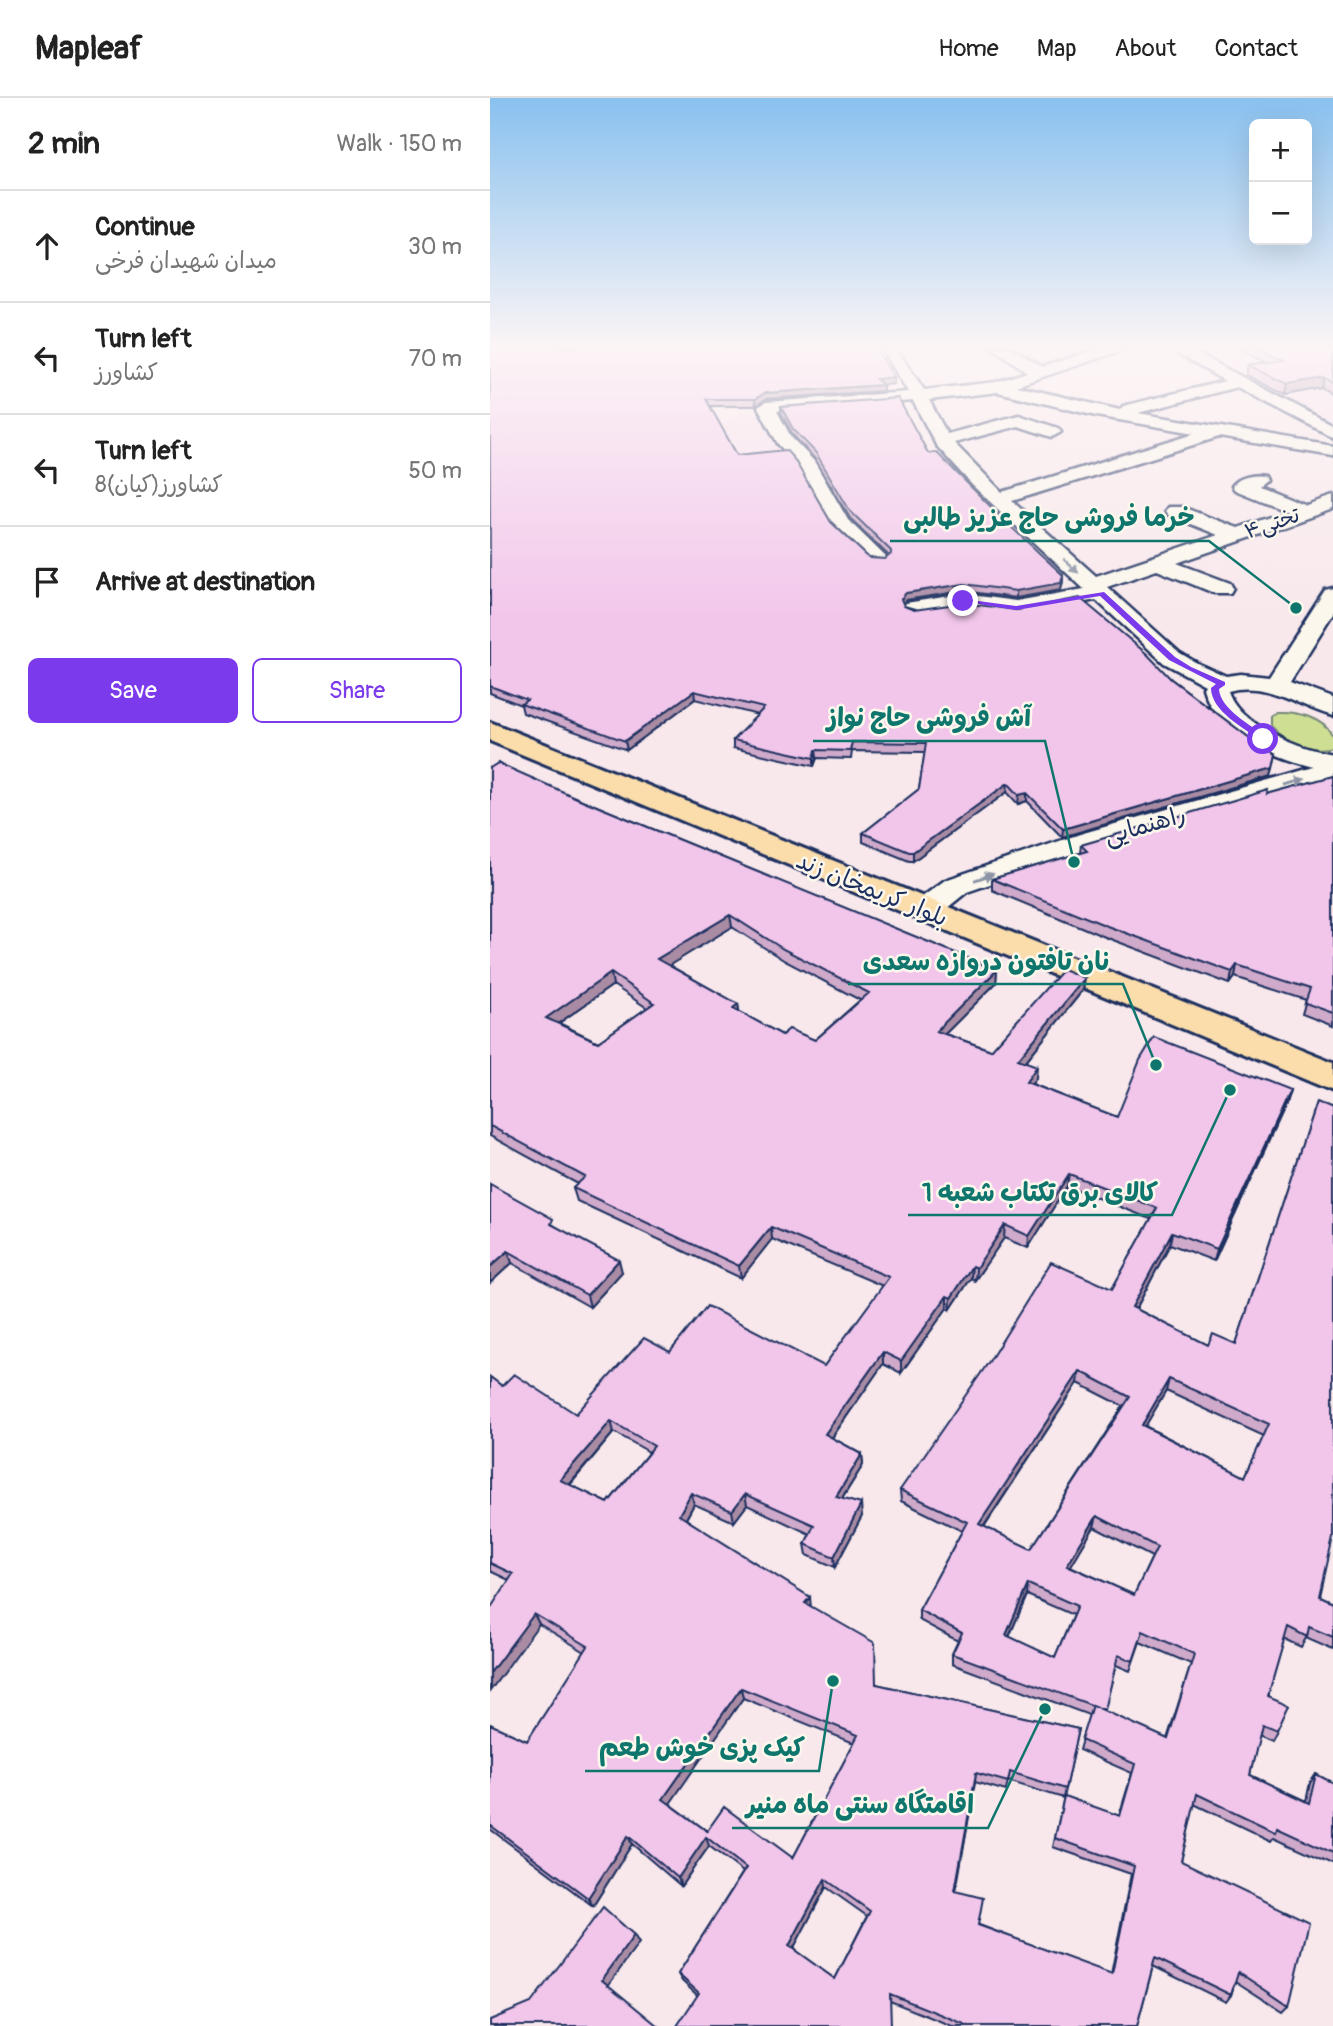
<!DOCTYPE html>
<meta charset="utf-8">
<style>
:root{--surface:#fff;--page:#f2f2f2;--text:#222;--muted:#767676;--line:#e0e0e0;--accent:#7c3aed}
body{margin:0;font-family:Pangolin,"Playpen Sans Arabic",sans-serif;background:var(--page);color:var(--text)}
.controls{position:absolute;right:21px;top:21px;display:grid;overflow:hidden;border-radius:10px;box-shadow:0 7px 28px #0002}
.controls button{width:63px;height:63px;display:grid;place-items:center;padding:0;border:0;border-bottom:2px solid var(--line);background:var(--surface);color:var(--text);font:35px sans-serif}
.stop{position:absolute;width:21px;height:21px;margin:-16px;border:5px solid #7c3aed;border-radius:50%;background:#fff}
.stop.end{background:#7c3aed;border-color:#fff;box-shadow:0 2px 7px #0008}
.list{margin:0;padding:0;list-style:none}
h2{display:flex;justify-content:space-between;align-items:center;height:91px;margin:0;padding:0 28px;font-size:30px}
h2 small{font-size:23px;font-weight:400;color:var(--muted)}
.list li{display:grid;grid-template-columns:46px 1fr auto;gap:21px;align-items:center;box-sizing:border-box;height:112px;padding:0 28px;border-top:2px solid var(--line)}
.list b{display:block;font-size:26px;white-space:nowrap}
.list p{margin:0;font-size:23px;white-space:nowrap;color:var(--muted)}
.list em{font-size:23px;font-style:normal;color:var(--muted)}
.actions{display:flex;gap:14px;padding:21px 28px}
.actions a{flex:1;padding:16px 0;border:2px solid var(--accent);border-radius:10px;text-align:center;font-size:24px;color:var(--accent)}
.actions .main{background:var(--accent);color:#fff}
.icon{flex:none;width:38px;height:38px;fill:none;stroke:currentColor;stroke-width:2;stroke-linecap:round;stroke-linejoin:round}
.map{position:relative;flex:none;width:843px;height:1928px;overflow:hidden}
header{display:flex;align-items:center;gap:42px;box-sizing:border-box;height:98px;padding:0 35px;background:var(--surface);border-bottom:2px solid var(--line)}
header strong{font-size:33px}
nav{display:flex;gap:38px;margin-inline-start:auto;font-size:24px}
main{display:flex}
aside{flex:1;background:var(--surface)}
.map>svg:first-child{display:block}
</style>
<header>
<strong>Mapleaf</strong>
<nav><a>Home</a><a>Map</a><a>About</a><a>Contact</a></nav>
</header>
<main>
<aside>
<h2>2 min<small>Walk · 150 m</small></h2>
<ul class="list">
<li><svg class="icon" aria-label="ahead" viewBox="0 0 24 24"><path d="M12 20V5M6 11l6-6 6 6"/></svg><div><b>Continue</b><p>میدان شهیدان فرخی</p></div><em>30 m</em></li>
<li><svg class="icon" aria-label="left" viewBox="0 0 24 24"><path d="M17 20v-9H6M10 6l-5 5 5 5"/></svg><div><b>Turn left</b><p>کشاورز</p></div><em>70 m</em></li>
<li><svg class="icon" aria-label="left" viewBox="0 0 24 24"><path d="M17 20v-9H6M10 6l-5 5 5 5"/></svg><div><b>Turn left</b><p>8کشاورز(کیان)</p></div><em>50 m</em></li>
<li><svg class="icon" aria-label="arrive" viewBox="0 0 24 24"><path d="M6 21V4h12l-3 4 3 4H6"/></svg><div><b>Arrive at destination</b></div></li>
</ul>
<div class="actions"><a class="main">Save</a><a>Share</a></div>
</aside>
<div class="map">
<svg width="843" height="1928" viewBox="0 0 843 1928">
<rect width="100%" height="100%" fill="#f8e8ec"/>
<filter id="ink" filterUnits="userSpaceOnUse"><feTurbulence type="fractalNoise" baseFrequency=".0143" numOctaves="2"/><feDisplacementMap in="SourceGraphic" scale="14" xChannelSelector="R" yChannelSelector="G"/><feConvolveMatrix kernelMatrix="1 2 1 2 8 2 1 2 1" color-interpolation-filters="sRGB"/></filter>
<g filter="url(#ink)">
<g fill="#f6deec">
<polygon points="754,249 843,249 843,325 752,278 713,255"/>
<polygon points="251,314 268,316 296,365 194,359 219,333"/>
</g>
<path fill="#cedf93" stroke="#748778" stroke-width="2" d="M786 614C806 613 832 619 843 638V649C821 655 796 645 780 628V617Z"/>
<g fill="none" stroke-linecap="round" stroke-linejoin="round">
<g stroke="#1b2f5e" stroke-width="5">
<path id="minor" d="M391 249H405L434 292 506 284 537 274 502 249H519L552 269 614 249H635L633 252 526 288 630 312 633 308 735 283 676 249H695L843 327V339L747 289 648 315 843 348V358L729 339 522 403 606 478 728 437 678 417 675 413 678 409H692L748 430 797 413 745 392 742 388C748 379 764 376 774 378L776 382 769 388 816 407 843 398V411L687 465 740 485 743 490 740 495H724L667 472 617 489 690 555 707 565 736 578 751 576 779 579 835 492 843 490V515L800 584 843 600V618C809 609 776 582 738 593 749 627 810 651 843 656V680L610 748 477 794 446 819 435 821 424 819 420 812 424 805 455 782 590 736 824 669C781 658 726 636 713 590L715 587 674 565 606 502 526 517 473 510 424 517 416 515 413 510 416 505 473 496 526 503 594 491 483 388 446 347 423 303 287 313 301 339 324 363 358 422 399 462 395 466H381L343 429 307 366 288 346 268 309 276 304 418 294ZM508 294 606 318 705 335 512 394 464 345 528 328 562 339 571 334 568 330 529 317 457 336 439 302Z"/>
</g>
<g stroke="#1b2f5e" stroke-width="6">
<polygon id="major" points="0,624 843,964 843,993 0,643"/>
</g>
<use href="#minor" fill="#fbf7ec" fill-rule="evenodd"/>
<use href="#major" fill="#fbddab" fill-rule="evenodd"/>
</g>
<g fill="#d0aaca" stroke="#1b2f5e" stroke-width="2" fill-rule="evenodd">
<polygon points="0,249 404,279 404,286 393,287 393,293 276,301 266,308 219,308 247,357 341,424 379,460 395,461 399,458 360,420 326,362 303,337 291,315 291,309 438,355 573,477 573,484 571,492 526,500 473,493 416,502 413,506 414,508 681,581 765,644 786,656 781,678 572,739 537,703 528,706 517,694 423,763 419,763 373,744 373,735 429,691 435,654 362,653 361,661 327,660 324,668 243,650 243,642 268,617 205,601 137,652 33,615 31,607 0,595"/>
<polygon points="749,249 843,249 843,296 832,290 795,297 756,277 758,267 777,264 749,250"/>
<path d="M0 670 87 700 507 872 506 885 455 936 501 952 593 892 535 964 546 980 542 986 627 1019 800 992 796 1005 724 1163 680 1146 646 1211 718 1247 746 1246 826 1004 830 1498 843 1504V1552L816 1540 811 1549 794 1541 778 1598 787 1633 782 1643 769 1637 760 1677 816 1703 820 1685 826 1676 843 1685V1766L784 1739 781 1743 704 1706 691 1763 799 1908 793 1914 745 1883 741 1897 736 1904 663 1868 647 1928H462L400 1903 207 1897 192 1883 188 1876 253 1774 219 1748 191 1788 142 1746 103 1808 0 1731V1626L37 1643 95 1554 49 1526 19 1482 0 1473V1279L12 1288 86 1316 180 1254 334 1268 393 1188 282 1141 251 1180 87 1103 83 1090 88 1086 0 1038ZM242 829 295 863 370 902 325 942 292 937 249 914 248 906 179 867ZM123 887 157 910 108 944 69 925ZM577 1088 661 1121 622 1191 410 1392 411 1403 472 1433 429 1512V1522L468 1543 462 1556V1566L599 1617 589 1652 642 1675 629 1718 574 1698 563 1749 641 1776 621 1876 489 1827 466 1793 485 1684 516 1693 518 1683 573 1700 588 1631 386 1586 321 1509 196 1421 204 1406 244 1424 257 1407 320 1436 315 1446 317 1457 345 1469 372 1418 352 1401 373 1367 372 1356 342 1340 393 1266 411 1275 457 1210 460 1212 481 1180 485 1182 514 1140 538 1150ZM588 1285 633 1308 541 1451 494 1429ZM676 1293 774 1338 755 1379 655 1328ZM124 1334 159 1354 118 1405 80 1387ZM604 1429 662 1459 644 1497 580 1468ZM537 1497 583 1517 565 1560 519 1539ZM650 1544 701 1566 677 1641 614 1613 626 1567 640 1573ZM253 1600 364 1645 303 1760 217 1733 179 1705ZM336 1789 377 1818 345 1881 303 1851Z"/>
<polygon points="843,678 843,928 812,916 816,902 745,879 740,886 615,839 502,792 502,781 590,755 591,747"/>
<polygon points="0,1086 65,1128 132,1174 100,1209 22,1165 0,1185"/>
</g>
<g fill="#a98ba4" stroke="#1b2f5e" stroke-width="2">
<polygon points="404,279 404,286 387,287 386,281"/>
<polygon points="834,280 832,290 795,297 797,286"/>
<polygon points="393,287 393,293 276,301 266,308 265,301 275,295"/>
<polygon points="573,477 571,492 526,500 526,493"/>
<polygon points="474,486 473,493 416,502 411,509 411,501 416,495"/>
<polygon points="204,593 205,601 137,652 135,643"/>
<polygon points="326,652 327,660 324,668 324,660"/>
<polygon points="783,670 781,678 572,739 573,731"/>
<polygon points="518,685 517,694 423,763 423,754"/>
<polygon points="537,695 537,703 528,706 529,697"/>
<polygon points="240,817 242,829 170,873 167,861"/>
<polygon points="747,867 745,879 740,886 742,874"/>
<polygon points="507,872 506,885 445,946 446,933"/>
<polygon points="121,875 123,887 59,932 56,920"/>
<polygon points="595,880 593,892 527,974 528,961"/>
<polygon points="248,906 250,918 243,910"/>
<polygon points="547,968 546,980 535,996 536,984"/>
<polygon points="800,992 796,1005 724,1163 727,1151"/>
<polygon points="579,1076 577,1088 538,1150 539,1138"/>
<polygon points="515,1127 514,1140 485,1182 486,1170"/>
<polygon points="281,1129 282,1141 251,1180 249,1168"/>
<polygon points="682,1134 680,1146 640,1222 642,1209"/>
<polygon points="18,1153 22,1165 0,1185 0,1169"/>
<polygon points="129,1162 132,1174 100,1209 97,1197"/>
<polygon points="482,1168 481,1180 460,1212 461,1200"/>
<polygon points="457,1198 457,1210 411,1275 411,1263"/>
<polygon points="393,1254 393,1266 336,1348 335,1336"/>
<polygon points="590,1273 588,1285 488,1437 489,1426"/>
<polygon points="679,1281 676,1293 649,1339 652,1327"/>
<polygon points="121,1323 124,1334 74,1393 70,1382"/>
<polygon points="372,1356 373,1367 346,1410 346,1399"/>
<polygon points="201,1395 204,1406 192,1428 189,1417"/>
<polygon points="255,1396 257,1407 244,1424 242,1413"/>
<polygon points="371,1406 372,1418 345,1469 344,1459"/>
<polygon points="607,1418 604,1429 575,1478 577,1467"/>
<polygon points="538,1486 537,1497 515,1548 516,1537"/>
<polygon points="320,1499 321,1510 315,1505"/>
<polygon points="44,1516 49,1526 0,1593 0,1575"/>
<polygon points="251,1590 253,1600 177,1710 173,1701"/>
<polygon points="486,1675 485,1684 464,1801 465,1793"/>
<polygon points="138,1738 142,1746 103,1808 98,1800"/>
<polygon points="216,1739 219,1748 191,1788 188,1780"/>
<polygon points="335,1781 336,1789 301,1855 299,1848"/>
<polygon points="144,1837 149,1845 117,1889 112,1882"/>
</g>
<g fill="#f2c6eb" stroke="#1b2f5e" stroke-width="2" fill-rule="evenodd">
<polygon points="0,249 385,249 404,279 386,281 393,287 275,295 265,301 216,301 247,357 296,352 304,361 341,424 379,460 395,461 401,456 401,453 360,413 326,355 303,331 291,309 408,300 438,355 446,354 519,427 573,477 571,485 526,493 474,486 416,495 411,501 414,508 424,512 473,505 527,512 590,500 657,556 681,581 765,644 786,656 783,670 573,731 537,695 529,697 518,685 423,754 419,754 373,735 429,691 436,645 362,644 360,653 326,652 324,660 243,642 274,610 204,593 135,643 31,606 37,602 0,588"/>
<polygon points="768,249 843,249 843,284 834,280 797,286 758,267 794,262"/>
<path d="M8 665 87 700 507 872 446 933 501 952 573 871 595 880 528 961 547 968 536 984 627 1019 650 962 664 939 800 992 727 1151 682 1134 642 1209 718 1247 723 1236 746 1246 826 1004 843 1011V1440L830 1498 843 1504V1539L819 1529 817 1539 798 1529 778 1598 799 1607 787 1633 772 1627 760 1677 819 1705 826 1676 843 1685V1755L787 1729 786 1734 707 1696 691 1763 819 1824 799 1908 748 1874 741 1897 665 1860 647 1928H479L400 1896 401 1928H187L209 1895 188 1876 256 1770 216 1739 188 1780 138 1738 98 1800 0 1727V1626L37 1643 98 1548 44 1516 0 1575V1511L23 1476 0 1465V1279L12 1288 24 1276 86 1316 154 1240 180 1254 217 1208 334 1268 399 1179 281 1129 249 1168 83 1090 95 1079 0 1028V670ZM240 817 293 851 379 895 325 942 299 931 292 937 243 910 248 906 167 861ZM121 875 164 905 108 944 56 920ZM579 1076 667 1110 622 1191 561 1164 500 1262 410 1392 477 1424 429 1512 472 1535 462 1556 615 1612 628 1557 643 1563 653 1533 704 1556 678 1641 602 1607 591 1642 645 1666 630 1718 574 1698 565 1740 644 1768 622 1876 488 1827 493 1800 465 1793 486 1675 518 1684 520 1674 575 1691 588 1631 386 1586 385 1545 315 1505 320 1499 189 1417 201 1395 242 1413 255 1396 324 1427 315 1446 344 1459 371 1406 346 1399 372 1356 335 1336 393 1254 411 1263 457 1198 461 1200 482 1168 486 1170 515 1127 539 1138ZM590 1273 640 1299 541 1451 489 1426ZM679 1281 779 1326 755 1379 652 1327ZM121 1323 164 1348 118 1405 70 1382ZM607 1418 667 1449 644 1497 577 1467ZM538 1486 587 1508 565 1560 516 1537ZM251 1590 368 1637 303 1760 234 1709 217 1733 173 1701ZM335 1781 380 1813 345 1881 299 1848Z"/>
<polygon points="843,678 843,915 815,905 820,891 747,867 742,874 617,828 502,781 597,753 591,747 778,692 777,696"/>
<polygon points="0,1086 63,1121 61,1126 129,1162 97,1197 18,1153 0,1169"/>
<polygon points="113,1809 144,1837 112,1882 168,1928 0,1928 0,1922 41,1905"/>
</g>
<defs><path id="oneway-solid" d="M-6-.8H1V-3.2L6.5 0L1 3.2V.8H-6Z" transform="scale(1.75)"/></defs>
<g fill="#8b93a5">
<use href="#oneway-solid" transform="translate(581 468) rotate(43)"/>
<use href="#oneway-solid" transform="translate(805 684) rotate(-17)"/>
<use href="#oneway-solid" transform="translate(494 779) rotate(-19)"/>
</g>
</g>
<linearGradient id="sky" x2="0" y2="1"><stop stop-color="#89c1ef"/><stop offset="0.48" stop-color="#fcf5f6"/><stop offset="1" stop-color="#fcf5f6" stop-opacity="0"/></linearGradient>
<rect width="843" height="519" fill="url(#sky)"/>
<path fill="#7c3aed" d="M614 494 685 559 701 569 735 584V587L729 591C730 611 761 627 776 639V642H770C754 630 721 613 721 590L726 586 679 562 610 498 526 512 470 503 473 501 526 508Z"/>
<g text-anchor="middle" stroke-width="5" stroke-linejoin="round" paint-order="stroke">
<g font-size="21" fill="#1b2f5e" stroke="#fbf7ec">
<text transform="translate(782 425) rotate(-19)" y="7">تختی۴</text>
</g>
<g font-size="24" fill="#1b2f5e" stroke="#fbf7ec">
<text transform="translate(655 727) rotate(-16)" y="8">راهنمایی</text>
<text transform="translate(382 791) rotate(22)" y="8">بلوار کریمخان زند</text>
</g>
</g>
<path fill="none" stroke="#0f766e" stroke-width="2.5" d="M806 510L719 443H400M584 764L555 643H323M666 967L633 886H358M740 992L682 1117H418M343 1583L329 1673H95M555 1611L498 1730H242"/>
<g fill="#0f766e" stroke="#fbf7ec" stroke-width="2.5">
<circle cx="806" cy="510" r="7"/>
<circle cx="584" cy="764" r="7"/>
<circle cx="666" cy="967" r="7"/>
<circle cx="740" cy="992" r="7"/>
<circle cx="343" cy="1583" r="7"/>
<circle cx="555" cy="1611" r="7"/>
</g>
<g font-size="26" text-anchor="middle" font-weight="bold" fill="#0f766e" stroke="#fbf7ec" stroke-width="5" stroke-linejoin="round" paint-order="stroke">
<text x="559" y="428">خرما فروشی حاج عزیز طالبی</text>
<text x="439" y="628">آش فروشی حاج نواز</text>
<text x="496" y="872">نان تافتون دروازه سعدی</text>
<text x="550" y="1103">کالای برق تکتاب شعبه 1</text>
<text x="212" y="1658">کیک پزی خوش طعم</text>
<text x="370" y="1715">اقامتگاه سنتی ماه منیر</text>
</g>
</svg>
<div class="controls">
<button>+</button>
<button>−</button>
</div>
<div class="stop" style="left:773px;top:641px"></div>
<div class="stop end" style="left:473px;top:503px"></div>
</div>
</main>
